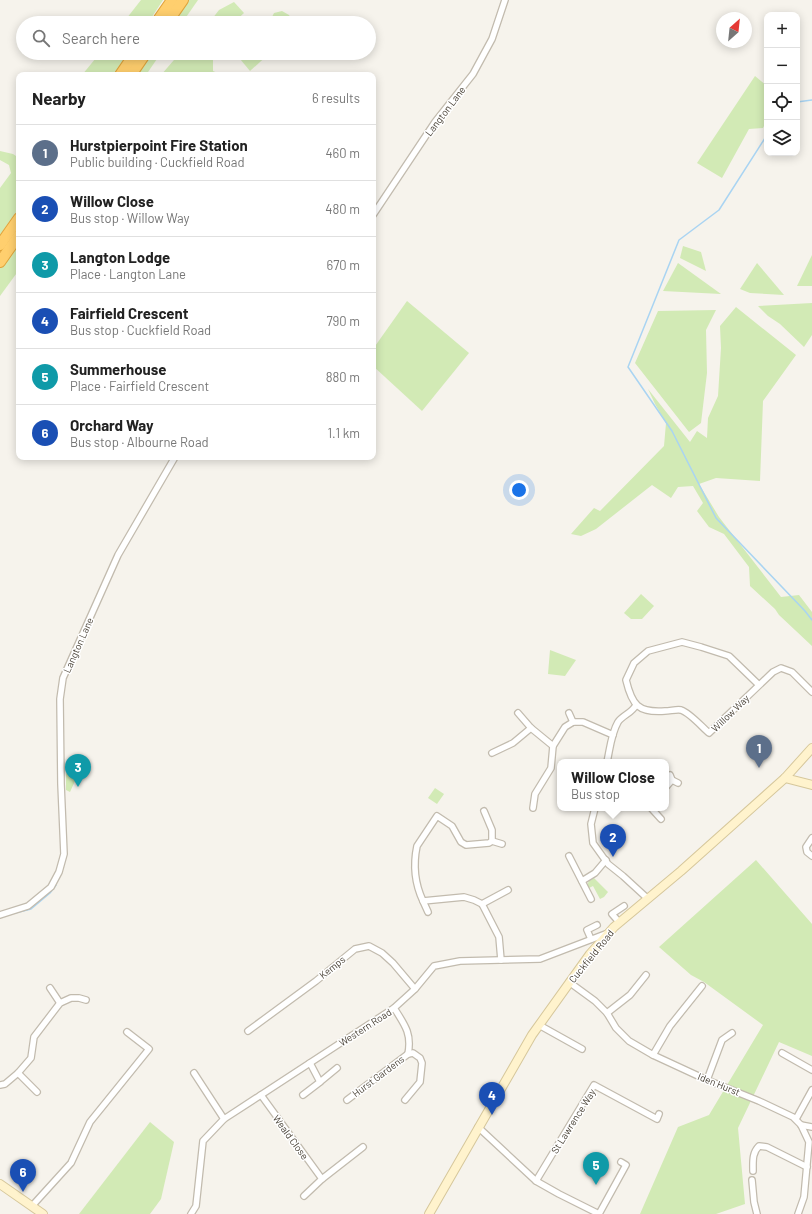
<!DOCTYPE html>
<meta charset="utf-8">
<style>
:root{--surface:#fff;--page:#f6f6f6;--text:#222;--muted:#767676;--line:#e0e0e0;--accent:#0f766e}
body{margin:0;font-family:Barlow,sans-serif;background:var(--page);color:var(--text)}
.controls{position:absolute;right:12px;top:12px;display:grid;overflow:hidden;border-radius:8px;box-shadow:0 2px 10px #0003}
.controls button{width:36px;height:36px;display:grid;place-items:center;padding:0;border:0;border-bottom:1px solid var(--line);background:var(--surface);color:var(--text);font:20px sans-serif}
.compass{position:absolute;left:716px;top:12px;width:36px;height:36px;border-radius:50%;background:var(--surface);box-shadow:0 2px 10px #0003;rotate:27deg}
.you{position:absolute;left:519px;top:490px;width:14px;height:14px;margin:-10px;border:3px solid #fff;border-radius:50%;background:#1a73e8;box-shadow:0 0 0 6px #1a73e833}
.badge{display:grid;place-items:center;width:26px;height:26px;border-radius:50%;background:var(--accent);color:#fff;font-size:13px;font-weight:700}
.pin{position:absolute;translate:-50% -33px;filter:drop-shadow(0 1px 2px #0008)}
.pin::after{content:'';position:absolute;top:21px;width:14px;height:12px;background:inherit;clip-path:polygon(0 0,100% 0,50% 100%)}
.popup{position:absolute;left:557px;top:759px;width:112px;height:52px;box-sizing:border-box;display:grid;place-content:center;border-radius:8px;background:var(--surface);filter:drop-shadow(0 1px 3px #0005);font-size:13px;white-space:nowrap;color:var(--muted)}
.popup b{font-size:15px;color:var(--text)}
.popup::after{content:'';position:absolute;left:50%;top:100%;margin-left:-8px;border:8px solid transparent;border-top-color:var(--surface)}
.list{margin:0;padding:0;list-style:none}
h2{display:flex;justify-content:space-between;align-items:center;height:52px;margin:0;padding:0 16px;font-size:17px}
h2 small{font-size:13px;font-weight:400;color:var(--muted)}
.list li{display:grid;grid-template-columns:26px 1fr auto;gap:12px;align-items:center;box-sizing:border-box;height:56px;padding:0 16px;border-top:1px solid var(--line)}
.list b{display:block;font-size:15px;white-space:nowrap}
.list p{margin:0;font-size:13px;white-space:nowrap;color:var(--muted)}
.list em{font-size:13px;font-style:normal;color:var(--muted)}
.icon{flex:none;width:22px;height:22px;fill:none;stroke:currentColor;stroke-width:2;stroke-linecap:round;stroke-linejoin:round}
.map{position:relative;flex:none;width:812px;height:1214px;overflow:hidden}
.search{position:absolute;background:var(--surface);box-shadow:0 2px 10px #0003;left:16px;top:16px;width:360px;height:44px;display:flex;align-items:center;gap:10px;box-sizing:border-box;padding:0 14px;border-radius:22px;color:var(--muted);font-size:15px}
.panel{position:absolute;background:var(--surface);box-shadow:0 2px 10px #0003;left:16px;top:72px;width:360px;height:388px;border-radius:8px}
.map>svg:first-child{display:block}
</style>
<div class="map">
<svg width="812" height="1214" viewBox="0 0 812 1214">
<rect width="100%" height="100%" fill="#f6f3ec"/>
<g fill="#d2eab5">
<polygon points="141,0 163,0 148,23 123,23"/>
<polygon points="189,0 198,0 182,23 173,23"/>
<polygon points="234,2 244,13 233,23 209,23 219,10"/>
<polygon points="282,11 289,15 294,23 269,23 274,13"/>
<polygon points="100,53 128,53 114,75 82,75"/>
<polygon points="153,53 161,53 146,75 137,75"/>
<polygon points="180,53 213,53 213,71 222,75 161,75"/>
<polygon points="235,53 270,53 250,71"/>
<polygon points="755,76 767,86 767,120 763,128 749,129 722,178 697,163"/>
<polygon points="0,151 13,154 19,158 19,208 0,235 0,188 11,173 9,165 0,160"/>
<polygon points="19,240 19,270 0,296 0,268"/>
<polygon points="683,246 701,252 706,271 680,258"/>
<polygon points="812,255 812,286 797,286"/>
<polygon points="678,263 721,294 663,291"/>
<polygon points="757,263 784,295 750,293 740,289"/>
<polygon points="407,301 469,353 422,411 373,366 373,349"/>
<polygon points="812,303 812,335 804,347 780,324 768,316 758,306"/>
<polygon points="736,307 796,355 763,401 760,481 716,478 699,484 719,517 781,597 799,595 812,612 812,646 779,615 775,609 750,586 749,567 724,534 709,527 697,511 703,503 693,486 678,487 671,498 652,485 596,529 581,536 571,534 594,508 600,511 664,446 666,423 655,404 648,389 690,442 697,431 707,438 708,418 718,396 721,348 720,326"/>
<polygon points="716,310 706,330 707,373 701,423 689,432 635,363 658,311"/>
<polygon points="641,594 654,606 642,619 631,619 624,613"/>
<polygon points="550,650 576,660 565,676 548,674"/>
<polygon points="70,768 78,772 74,779 75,781 70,792 66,790 66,774"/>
<polygon points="435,788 444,794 437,804 428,798"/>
<polygon points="756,860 812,924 812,1056 779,1042 738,1128 745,1204 716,1214 640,1214 678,1127 709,1115 763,1025 704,982 691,975 659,947"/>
<polygon points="594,878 608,892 604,897 600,899 593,886 589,888 587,885 589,881"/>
<polygon points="150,1122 174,1142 161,1199 150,1214 79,1214"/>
</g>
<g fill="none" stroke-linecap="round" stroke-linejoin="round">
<g stroke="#a9d4f2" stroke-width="1.5">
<polyline points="797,102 812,100"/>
<polyline points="767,135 719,210 679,240 628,367 672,431 716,518 805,611 812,620"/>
<polyline points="15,913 31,909 50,893 56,885"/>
</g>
<g stroke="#c2bbae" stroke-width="8">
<g id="street">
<polyline points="373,215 435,122 473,74 492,39 505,0"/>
<path d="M759 685 729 656 701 647 682 642 648 651 634 663 626 680C632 705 638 713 665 711 670 711 677 709 681 710 690 713 702 727 709 733L773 672 781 668 792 672 812 692"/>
<polyline points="518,713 531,728 553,746"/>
<polyline points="569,713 573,722"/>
<polyline points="492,753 513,743 531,728"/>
<path d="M607 762C610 749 611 734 618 722 623 715 632 713 636 705"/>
<polyline points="670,775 672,780 678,783"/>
<polyline points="666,787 672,780"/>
<polyline points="533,808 535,794 551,768 553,746 565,727 573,722 583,722 613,735"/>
<polyline points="595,808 591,824 593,843 608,864 623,876 647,898"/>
<polyline points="651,808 661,819"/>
<path d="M484 811 492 830V841L489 843 466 845 461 842 452 826 437 816 417 846C413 865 415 884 423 901L464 897 474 900 482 904 499 937 501 960"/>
<polyline points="812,838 806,847 807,852 812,856"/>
<polyline points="492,841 502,844"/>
<polyline points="569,856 591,899"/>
<polyline points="582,881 595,873 606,860"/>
<polyline points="423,901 428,912"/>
<polyline points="482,904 508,890"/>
<polyline points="0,915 28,906 51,887 59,872 64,854 61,784 60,699 63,678 118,555 175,457"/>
<polyline points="619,922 612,914 624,906"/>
<polyline points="591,939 587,930 597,925"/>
<polyline points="569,982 595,1001 607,1013 616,1028 629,1041 653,1055 707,1080 759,1101 793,1117 801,1125 809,1142 804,1197 798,1214"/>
<polyline points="50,988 60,1003"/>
<polyline points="607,1013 630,995 646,975"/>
<polyline points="539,1025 582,1049"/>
<polyline points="248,1031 316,981 355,949 369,946 382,953 393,963 415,989"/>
<polyline points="782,1053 812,1070"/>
<polyline points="653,1055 670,1026 702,986"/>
<polyline points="18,1073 37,1092"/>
<polyline points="194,1073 224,1119"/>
<polyline points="707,1080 722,1040 732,1033"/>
<polyline points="320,1082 337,1068"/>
<polyline points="0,1085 5,1084 18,1073 31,1058 34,1037 60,1003 71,998 79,998 86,1000"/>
<polyline points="261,1095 322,1179"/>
<polyline points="303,1095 320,1082 310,1063"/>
<path d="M347 1100 408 1054C412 1034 405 1025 394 1008"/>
<polyline points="405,1100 420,1082 422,1063 420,1058 413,1053 408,1054"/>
<polyline points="796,1119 812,1090"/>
<polyline points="801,1125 812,1127"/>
<polyline points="478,1127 536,1181 559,1194 599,1214 626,1165 621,1162"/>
<path d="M753 1171C753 1161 752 1153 759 1146L767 1147 807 1167"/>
<polyline points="752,1180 754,1202 757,1214"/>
<polyline points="536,1181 594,1085 657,1119 659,1114"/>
<polyline points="304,1196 322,1179 363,1147"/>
<polyline points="32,1206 71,1163 90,1122 149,1049 127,1032"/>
<polyline points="191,1214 196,1206 203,1141 224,1119 394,1008 415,989 434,966 460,961 540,959 608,933"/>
</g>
</g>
<g stroke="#d6c79b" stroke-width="10">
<g id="secondary">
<polyline points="785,778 812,785"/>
<polyline points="0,1184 43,1214"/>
<polyline points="429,1214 532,1035 590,954 614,927 681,871 785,778 812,748"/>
</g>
</g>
<g stroke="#e0a43c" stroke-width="12">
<g id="highway">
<polyline points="156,23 172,0"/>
<polyline points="167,23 183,0"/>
<polyline points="120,75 135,53"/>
<polyline points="131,75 146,53"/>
<polyline points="0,245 19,218"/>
<polyline points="0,262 19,235"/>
</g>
</g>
<use href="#street" stroke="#fff" stroke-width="5.5"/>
<use href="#secondary" stroke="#fff3cd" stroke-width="8"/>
<use href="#highway" stroke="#ffcf6e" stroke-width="10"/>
</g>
<g text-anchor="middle" stroke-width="3" stroke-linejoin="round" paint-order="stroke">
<g font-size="10" fill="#4b4439" stroke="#fff">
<text transform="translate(445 111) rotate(-53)" y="4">Langton Lane</text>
<text transform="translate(78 645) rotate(-66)" y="4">Langton Lane</text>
<text transform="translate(730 713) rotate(-44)" y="4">Willow Way</text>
<text transform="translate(591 956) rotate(-51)" y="4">Cuckfield Road</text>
<text transform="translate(332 967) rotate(-39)" y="4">Kemps</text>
<text transform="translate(365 1027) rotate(-33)" y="4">Western Road</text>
<text transform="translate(378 1076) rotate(-37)" y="4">Hurst Gardens</text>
<text transform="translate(719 1084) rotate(22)" y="4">Iden Hurst</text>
<text transform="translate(573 1121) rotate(-58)" y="4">St Lawrence Way</text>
<text transform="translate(291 1137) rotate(54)" y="4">Weald Close</text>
</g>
</g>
</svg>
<div class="controls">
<button>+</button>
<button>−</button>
<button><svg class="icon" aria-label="locate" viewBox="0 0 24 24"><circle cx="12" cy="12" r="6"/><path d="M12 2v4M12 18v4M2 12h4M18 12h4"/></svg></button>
<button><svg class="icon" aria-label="layers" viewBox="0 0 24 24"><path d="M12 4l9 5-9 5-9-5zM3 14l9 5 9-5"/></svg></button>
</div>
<svg class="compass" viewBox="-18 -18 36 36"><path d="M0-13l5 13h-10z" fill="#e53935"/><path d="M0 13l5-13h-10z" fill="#767676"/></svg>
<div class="you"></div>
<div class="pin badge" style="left:759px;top:768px;background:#5c6f8a">1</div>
<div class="pin badge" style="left:613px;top:857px;background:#1a4fb4">2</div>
<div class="popup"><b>Willow Close</b>Bus stop</div>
<div class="pin badge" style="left:78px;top:787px;background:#0f9aa8">3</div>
<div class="pin badge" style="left:492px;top:1115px;background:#1a4fb4">4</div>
<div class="pin badge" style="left:596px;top:1185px;background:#0f9aa8">5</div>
<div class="pin badge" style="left:23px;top:1192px;background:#1a4fb4">6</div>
<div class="search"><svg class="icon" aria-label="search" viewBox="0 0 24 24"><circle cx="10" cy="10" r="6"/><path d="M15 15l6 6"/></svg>Search here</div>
<section class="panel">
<h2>Nearby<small>6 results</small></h2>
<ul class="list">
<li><span class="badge" style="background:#5c6f8a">1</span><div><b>Hurstpierpoint Fire Station</b><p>Public building · Cuckfield Road</p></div><em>460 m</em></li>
<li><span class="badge" style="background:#1a4fb4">2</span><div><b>Willow Close</b><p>Bus stop · Willow Way</p></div><em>480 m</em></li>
<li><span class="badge" style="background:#0f9aa8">3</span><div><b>Langton Lodge</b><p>Place · Langton Lane</p></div><em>670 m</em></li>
<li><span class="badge" style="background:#1a4fb4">4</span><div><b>Fairfield Crescent</b><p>Bus stop · Cuckfield Road</p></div><em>790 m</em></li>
<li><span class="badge" style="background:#0f9aa8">5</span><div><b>Summerhouse</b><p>Place · Fairfield Crescent</p></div><em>880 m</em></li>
<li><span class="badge" style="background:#1a4fb4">6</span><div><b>Orchard Way</b><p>Bus stop · Albourne Road</p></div><em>1.1 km</em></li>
</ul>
</section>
</div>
